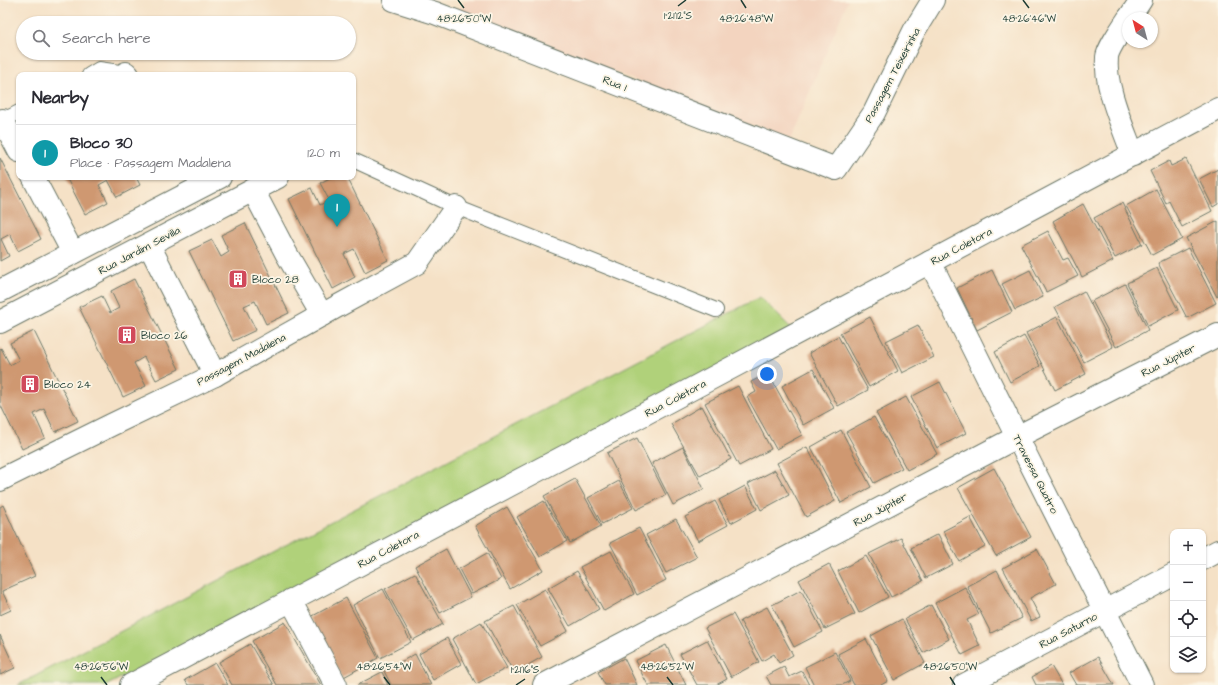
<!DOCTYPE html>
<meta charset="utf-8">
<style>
:root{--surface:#fff;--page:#f7f7f7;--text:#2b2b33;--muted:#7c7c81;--line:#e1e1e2;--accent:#db2777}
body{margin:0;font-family:"Architects Daughter",sans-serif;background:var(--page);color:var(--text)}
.controls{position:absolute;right:12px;bottom:12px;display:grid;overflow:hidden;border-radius:8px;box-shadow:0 1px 3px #0004}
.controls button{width:36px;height:36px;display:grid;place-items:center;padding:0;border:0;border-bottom:1px solid var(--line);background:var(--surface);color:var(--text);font:20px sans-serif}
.compass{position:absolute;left:1122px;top:12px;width:36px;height:36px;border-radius:50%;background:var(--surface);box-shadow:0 1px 3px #0004;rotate:324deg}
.you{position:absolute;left:767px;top:374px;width:14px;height:14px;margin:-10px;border:3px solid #fff;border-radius:50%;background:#1a73e8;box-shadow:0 0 0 6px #1a73e833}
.badge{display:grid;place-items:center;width:26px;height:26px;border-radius:50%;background:var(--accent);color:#fff;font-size:13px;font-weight:700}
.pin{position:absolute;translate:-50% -33px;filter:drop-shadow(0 1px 2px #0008)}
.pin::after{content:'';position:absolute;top:21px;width:14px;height:12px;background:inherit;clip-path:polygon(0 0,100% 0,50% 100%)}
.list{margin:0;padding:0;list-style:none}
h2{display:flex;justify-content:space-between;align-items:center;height:52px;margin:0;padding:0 16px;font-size:17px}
h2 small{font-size:13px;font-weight:400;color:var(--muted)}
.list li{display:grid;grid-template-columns:26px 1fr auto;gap:12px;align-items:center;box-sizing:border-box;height:56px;padding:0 16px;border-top:1px solid var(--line)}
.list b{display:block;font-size:15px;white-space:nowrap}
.list p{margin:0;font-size:13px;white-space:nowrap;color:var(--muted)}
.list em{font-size:13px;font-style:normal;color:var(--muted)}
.icon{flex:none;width:22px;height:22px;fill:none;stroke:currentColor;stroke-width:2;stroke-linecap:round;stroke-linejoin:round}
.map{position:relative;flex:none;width:1218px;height:685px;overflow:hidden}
.search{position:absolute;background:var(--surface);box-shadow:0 1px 3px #0004;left:16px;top:16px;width:340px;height:44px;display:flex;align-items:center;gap:10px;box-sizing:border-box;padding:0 14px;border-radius:22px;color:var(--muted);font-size:15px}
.panel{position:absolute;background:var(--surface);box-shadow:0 1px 3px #0004;left:16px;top:72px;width:340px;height:108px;border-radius:8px}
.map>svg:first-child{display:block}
</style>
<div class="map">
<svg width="1218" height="685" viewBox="0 0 1218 685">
<rect width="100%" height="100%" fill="#fcf5e5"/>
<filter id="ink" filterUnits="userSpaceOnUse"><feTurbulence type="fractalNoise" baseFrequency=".025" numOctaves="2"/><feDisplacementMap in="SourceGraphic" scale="8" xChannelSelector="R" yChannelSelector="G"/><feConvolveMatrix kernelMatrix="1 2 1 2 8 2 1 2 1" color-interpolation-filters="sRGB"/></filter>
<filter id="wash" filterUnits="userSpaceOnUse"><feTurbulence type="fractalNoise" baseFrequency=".012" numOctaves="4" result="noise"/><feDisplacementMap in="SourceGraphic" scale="16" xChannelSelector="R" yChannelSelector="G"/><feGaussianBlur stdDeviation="0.9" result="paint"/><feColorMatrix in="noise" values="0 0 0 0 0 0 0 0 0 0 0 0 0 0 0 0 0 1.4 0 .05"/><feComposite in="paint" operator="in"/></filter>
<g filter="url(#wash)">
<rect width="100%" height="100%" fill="#f5e1c6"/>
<polygon fill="#f3d4bf" points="465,0 848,0 789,141 460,11"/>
<polygon fill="#b0d17a" stroke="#688757" points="760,297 794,331 107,685 18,685"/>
<g id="blocks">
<g fill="#cf9871">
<polygon points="0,158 41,239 18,251 10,234 1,239 9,256 0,261"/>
<polygon points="1186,159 1212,211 1182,227 1169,201 1166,203 1150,171 1169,161 1171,166"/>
<polygon points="1218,169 1218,204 1213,207 1199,179"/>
<polygon points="66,177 136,177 140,185 117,197 108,180 99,185 108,202 85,214"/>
<polygon points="332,177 347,177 388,260 365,272 354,249 344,254 355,277 333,289 289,199 312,188 320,205 329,200 320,183"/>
<polygon points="1156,189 1182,239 1152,255 1126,206"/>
<polygon points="1122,203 1142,244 1115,258 1094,218"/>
<polygon points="1083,204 1113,261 1082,277 1053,221"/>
<polygon points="1218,221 1218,296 1217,297 1186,238"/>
<polygon points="245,223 289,313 266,324 255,301 244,306 256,330 233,341 189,251 212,240 221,257 229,252 221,235"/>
<polygon points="1048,231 1063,260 1068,258 1078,276 1046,292 1021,245"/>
<polygon points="1188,248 1216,303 1187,318 1158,263"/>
<polygon points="1157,268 1178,310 1148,326 1127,283"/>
<polygon points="992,270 1012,312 977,330 957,288"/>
<polygon points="1030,270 1043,297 1015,310 1002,284"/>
<polygon points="134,279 179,369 156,380 144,357 134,363 146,386 123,397 79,307 102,296 110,313 119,308 111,291"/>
<polygon points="1125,284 1148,330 1116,347 1092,301"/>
<polygon points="1084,291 1113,347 1084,362 1055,307"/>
<polygon points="870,317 898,371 869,387 840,333"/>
<polygon points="1057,317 1086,374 1055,390 1026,333"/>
<polygon points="918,325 934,357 902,373 886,341"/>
<polygon points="34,331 78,421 55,432 44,409 34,414 45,438 22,449 0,404 0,349 1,348 10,365 19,360 10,343"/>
<polygon points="838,336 868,390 838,406 809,353"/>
<polygon points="1024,336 1040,366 1010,382 995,352"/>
<polygon points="813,369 834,408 803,425 782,386"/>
<polygon points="768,373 802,435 776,449 747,397 756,392 751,382"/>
<polygon points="940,382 966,433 937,448 911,397"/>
<polygon points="738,386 771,449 739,466 705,403"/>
<polygon points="906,397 937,454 907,470 876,413"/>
<polygon points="702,406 731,459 700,476 671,424"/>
<polygon points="874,417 902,468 874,483 846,432"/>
<polygon points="841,430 871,487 841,503 811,447"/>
<polygon points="637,438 666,495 636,510 607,453"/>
<polygon points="683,447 704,489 673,505 652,463"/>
<polygon points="807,447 835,501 806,517 777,463"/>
<polygon points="994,468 1031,537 996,556 958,488"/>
<polygon points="775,470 789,495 761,510 748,484"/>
<polygon points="575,479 601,526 570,543 544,496"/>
<polygon points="619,481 633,508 602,524 588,498"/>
<polygon points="745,486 757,509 731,523 719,500"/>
<polygon points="544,501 567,541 540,557 517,517"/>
<polygon points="715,501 728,525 698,541 685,517"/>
<polygon points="3,505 35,576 2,591 11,610 0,615 0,507"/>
<polygon points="507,507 543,570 510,589 475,526"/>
<polygon points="970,517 985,546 959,561 943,531"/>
<polygon points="676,519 697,557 666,573 646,535"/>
<polygon points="639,528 666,580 637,595 610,543"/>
<polygon points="938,534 953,564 926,578 911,548"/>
<polygon points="901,538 923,581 891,597 869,554"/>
<polygon points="446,549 471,597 440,613 415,566"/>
<polygon points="1037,549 1056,584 1030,598 1040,617 1031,621 1003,568"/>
<polygon points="611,551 634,594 604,611 580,567"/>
<polygon points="487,553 501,579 472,594 459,569"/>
<polygon points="866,556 888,597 859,613 838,571"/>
<polygon points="829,564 855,614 825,629 799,580"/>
<polygon points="997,570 1022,618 991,633 967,586"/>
<polygon points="577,571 599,609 570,626 548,588"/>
<polygon points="415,573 443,624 413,640 385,589"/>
<polygon points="965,587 979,614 967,620 980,646 962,655 935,603"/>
<polygon points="383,589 411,642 380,658 353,605"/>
<polygon points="545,589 568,631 540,646 517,605"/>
<polygon points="801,590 823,632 794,647 772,605"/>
<polygon points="346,598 378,658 342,678 309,618"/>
<polygon points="931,605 949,639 923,653 905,619"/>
<polygon points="514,606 542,657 514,673 485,621"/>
<polygon points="767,607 793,655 779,663 774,654 762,661 740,621"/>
<polygon points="733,614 759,662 731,677 705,628"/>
<polygon points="902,619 925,663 894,680 871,636"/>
<polygon points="285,622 321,685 277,685 252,641"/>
<polygon points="481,622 507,668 476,684 452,639"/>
<polygon points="0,635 15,668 0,675"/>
<polygon points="447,638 461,664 433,680 419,654"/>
<polygon points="866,639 888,681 881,685 854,685 838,654"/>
<polygon points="707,640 727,679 716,685 697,685 680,654"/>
<polygon points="250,644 274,685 232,685 219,662"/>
<polygon points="666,645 686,685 648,685 635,661"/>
<polygon points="835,652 850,681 842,685 814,685 805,667"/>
<polygon points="415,654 431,685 391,685 384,671"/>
<polygon points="1098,657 1114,685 1076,685 1069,673"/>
<polygon points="624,658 637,685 605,685 598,672"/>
<polygon points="215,663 228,685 188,685 185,680"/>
<polygon points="1051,666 1062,685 1036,685 1032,677"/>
<polygon points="784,667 789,677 802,671 809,685 771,685 766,676"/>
<polygon points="382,672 388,685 357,685"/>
</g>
</g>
</g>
<g filter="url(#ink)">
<use href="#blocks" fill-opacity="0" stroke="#6a7667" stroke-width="1"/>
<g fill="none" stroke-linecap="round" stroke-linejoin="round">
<g stroke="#6a7667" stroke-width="16">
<g id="service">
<polyline points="89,75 99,69 126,73"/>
<polyline points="0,122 19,112"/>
<polyline points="353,160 456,207 716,310"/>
</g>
</g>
<g stroke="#6a7667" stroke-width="24">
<g id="minor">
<polyline points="394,0 435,13 836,169 874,113 914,31 933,0"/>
<polyline points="1129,18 1141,0"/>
<path d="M1128 19C1123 27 1108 48 1107 57 1104 86 1123 127 1133 155"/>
<polyline points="126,73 128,75"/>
<polyline points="3,120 19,151"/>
<polyline points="33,177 73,253"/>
<polyline points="253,190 286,253 322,315"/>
<polyline points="149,245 215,375"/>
<polyline points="930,262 1017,437 1142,685"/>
<polyline points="0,291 220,177"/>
<polyline points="0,322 278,177"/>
<polyline points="0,480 111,425 215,375 338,306 417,263 456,207"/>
<polyline points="1203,559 1218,551"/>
<polyline points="291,600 336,685"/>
<polyline points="131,685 605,435 1218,109"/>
<polyline points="544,685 1017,437 1218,335"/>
<polyline points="964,685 1173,575"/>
</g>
</g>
<use href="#service" stroke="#fff" stroke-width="14"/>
<use href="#minor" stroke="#fff" stroke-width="22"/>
</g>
</g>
<path fill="none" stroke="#1f3d34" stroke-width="1.5" d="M458 0 464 8M741 0 746 8M1023 0 1029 8M678 6 686 0M101 677 107 685M384 677 390 685M667 677 673 685M950 677 955 685M516 685 525 679"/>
<defs>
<g id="building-square" transform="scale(1)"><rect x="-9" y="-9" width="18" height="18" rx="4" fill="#d1495b" stroke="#fcf5e5"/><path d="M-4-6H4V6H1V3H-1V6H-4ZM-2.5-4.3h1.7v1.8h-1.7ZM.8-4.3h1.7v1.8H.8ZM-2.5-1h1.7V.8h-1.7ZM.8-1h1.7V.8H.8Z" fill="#fff"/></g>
</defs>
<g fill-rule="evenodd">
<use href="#building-square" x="238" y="279"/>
<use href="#building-square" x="127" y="335"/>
<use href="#building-square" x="30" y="384"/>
</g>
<g text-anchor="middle" stroke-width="3.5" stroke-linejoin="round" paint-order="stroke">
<g font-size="11" fill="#1f3d34" stroke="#fcf5e5">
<text transform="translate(892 75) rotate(-62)" y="4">Passagem Teixeirinha</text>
<text transform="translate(615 83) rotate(21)" y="4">Rua 1</text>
<text transform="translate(961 246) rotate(-28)" y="4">Rua Coletora</text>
<text transform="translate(139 250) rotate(-28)" y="4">Rua Jardim Sevilla</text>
<text transform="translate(241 359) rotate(-28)" y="4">Passagem Madalena</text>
<text transform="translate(1168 360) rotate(-27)" y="4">Rua Júpiter</text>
<text transform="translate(675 398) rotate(-28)" y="4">Rua Coletora</text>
<text transform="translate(1036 474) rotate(63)" y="4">Travessa Quatro</text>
<text transform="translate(880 509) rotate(-28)" y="4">Rua Júpiter</text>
<text transform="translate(388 549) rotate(-28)" y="4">Rua Coletora</text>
<text transform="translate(1068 630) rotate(-28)" y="4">Rua Saturno</text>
</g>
<g font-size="11" fill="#1f3d34" stroke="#fcf5e5" text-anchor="start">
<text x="252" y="283">Bloco 28</text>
<text x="141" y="339">Bloco 26</text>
<text x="44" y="388">Bloco 24</text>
</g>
</g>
<g font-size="10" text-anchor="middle" fill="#1f3d34" stroke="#fcf5e5" stroke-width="3.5" stroke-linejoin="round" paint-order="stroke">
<text x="678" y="19">1°21'12"S</text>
<text x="464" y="22">48°26'50"W</text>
<text x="746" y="22">48°26'48"W</text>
<text x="1029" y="22">48°26'46"W</text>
<text x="101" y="670">48°26'56"W</text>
<text x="384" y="670">48°26'54"W</text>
<text x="667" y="670">48°26'52"W</text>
<text x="950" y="670">48°26'50"W</text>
<text x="525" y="673">1°21'16"S</text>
</g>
</svg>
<div class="controls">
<button>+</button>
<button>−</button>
<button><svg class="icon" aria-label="locate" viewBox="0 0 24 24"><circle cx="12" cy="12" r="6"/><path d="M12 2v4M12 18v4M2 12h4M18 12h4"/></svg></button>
<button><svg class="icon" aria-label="layers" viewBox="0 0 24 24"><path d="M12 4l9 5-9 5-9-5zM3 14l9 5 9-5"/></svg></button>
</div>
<svg class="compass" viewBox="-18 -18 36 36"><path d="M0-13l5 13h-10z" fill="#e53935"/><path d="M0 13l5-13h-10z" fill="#7c7c81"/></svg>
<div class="you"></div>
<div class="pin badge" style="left:337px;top:227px;background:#0f9aa8">1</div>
<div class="search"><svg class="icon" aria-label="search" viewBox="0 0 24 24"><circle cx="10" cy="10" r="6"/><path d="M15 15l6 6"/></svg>Search here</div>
<section class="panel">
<h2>Nearby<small></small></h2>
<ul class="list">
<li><span class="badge" style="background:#0f9aa8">1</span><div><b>Bloco 30</b><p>Place · Passagem Madalena</p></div><em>120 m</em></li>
</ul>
</section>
</div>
